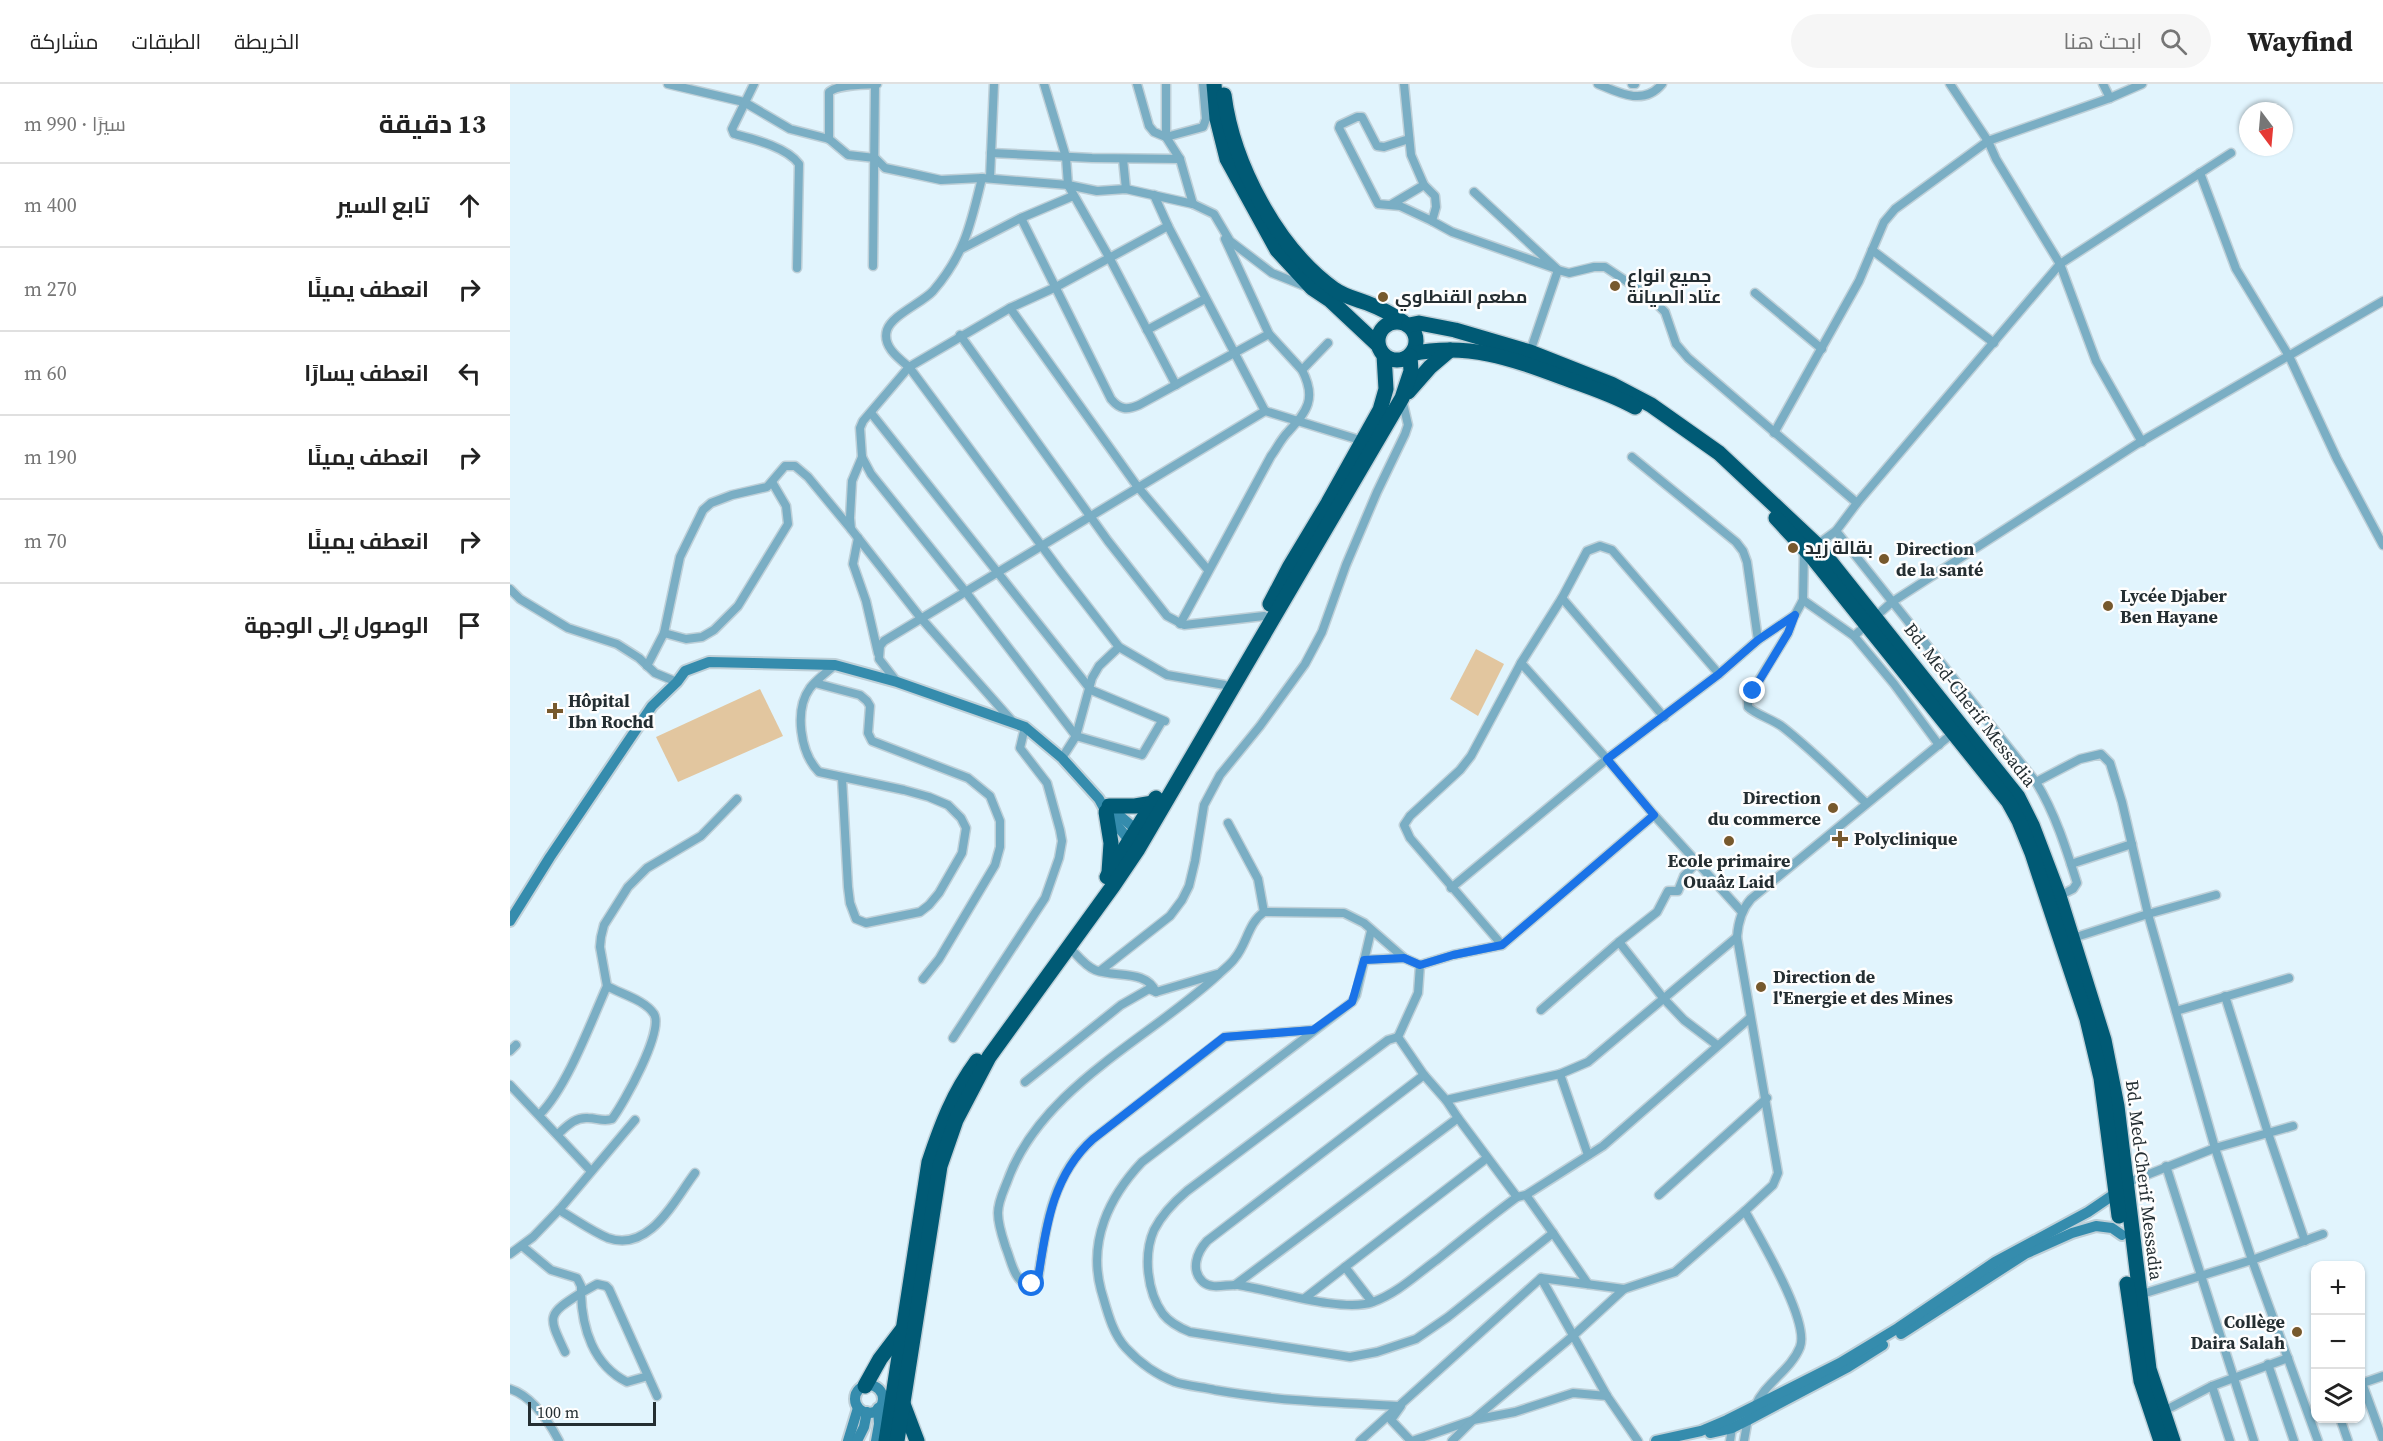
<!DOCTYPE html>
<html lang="ar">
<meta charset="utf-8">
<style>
:root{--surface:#fff;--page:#f6f6f6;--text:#222;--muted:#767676;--line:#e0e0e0}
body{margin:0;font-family:"Source Serif 4",Cairo,serif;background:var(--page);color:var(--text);direction:rtl}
.controls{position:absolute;right:18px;bottom:18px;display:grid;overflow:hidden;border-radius:12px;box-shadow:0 2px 4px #0004}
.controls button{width:54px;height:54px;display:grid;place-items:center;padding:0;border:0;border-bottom:2px solid var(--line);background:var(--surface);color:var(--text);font:30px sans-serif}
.compass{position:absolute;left:1729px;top:18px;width:54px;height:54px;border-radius:50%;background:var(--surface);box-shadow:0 2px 4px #0004;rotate:164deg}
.scale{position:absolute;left:18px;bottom:15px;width:128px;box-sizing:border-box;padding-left:6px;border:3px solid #242e32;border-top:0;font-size:16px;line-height:21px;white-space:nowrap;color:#242e32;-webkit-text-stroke:4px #fefefe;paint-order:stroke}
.stop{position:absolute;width:18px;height:18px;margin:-14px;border:4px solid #1a73e8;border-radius:50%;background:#fff}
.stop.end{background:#1a73e8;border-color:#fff;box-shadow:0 2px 6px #0008}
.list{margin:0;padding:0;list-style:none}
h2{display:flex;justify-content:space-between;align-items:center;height:78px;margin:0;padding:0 24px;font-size:26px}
h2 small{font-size:20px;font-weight:400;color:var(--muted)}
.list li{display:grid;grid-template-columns:39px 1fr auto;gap:18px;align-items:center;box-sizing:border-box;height:84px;padding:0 24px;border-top:2px solid var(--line)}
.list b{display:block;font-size:22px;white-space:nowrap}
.list em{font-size:20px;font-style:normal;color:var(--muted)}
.icon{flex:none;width:33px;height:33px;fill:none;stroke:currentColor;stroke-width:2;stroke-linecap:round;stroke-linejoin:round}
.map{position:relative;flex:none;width:1873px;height:1357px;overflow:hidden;direction:ltr}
header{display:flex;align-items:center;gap:36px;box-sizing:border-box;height:84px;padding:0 30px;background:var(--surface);border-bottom:2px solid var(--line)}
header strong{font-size:28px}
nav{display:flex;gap:33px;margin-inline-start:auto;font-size:21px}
.search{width:420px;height:54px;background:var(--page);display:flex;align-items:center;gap:15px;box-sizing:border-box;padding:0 21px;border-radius:33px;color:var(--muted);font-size:22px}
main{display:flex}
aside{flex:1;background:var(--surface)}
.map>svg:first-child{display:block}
</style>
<header>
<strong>Wayfind</strong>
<div class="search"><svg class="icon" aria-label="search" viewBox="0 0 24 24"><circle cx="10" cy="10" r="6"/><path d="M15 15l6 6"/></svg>ابحث هنا</div>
<nav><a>الخريطة</a><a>الطبقات</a><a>مشاركة</a></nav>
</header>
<main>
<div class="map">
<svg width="1873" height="1357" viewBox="0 0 1873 1357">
<rect width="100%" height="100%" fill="#e1f4fd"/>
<g fill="#e2c69f">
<polygon points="966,565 994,580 968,632 940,615"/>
<polygon points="250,605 273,652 168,698 146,653"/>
</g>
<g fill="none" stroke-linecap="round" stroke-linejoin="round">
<g stroke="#bfd0d8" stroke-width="11">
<g id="street">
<polyline points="158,0 234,18 280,45 319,55 338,71 365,74 375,84 399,89 431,96 472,94 558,101 587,107 616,105 683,120 704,130 720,157 762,189 797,203"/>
<path d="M244 0 222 45 224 50C243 55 277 63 289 80L287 184"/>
<polyline points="534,0 556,73 558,101 599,173 666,301"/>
<polyline points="627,0 639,42 644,48 656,53 693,43 696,35 693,0"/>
<polyline points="656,0 656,53 670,75 683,120"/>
<polyline points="894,0 901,71 914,101 925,112 926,123 922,137 942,148 1044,184"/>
<path d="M1088 0C1109 9 1134 22 1152 0"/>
<polyline points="1122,0 1125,0"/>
<polyline points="1440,0 1478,57 1486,75 1550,180 1586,277 1632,358"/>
<polyline points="1593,0 1600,14"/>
<path d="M319 55V8C329 0 353 1 367 0"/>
<polyline points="899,55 874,63 867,62 852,33 847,33 830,41 829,44 868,120 890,122 922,137"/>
<polyline points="481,69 582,74 670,75"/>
<polyline points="613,75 616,105"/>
<polyline points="1690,89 1726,185 1779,272 1827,375 1873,461"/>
<path d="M472 94C461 139 455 170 423 207 412 219 382 231 377 246 372 262 388 274 399 283L551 488 609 563 657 591 715 601"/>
<polyline points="480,94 484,0"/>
<polyline points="964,108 1048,186 1059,189 1084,183 1095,183 1140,213 1155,228 1166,260 1178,274 1347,419 1326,447 1307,461"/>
<polyline points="644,111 658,142 755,327"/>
<polyline points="882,120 914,101"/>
<path d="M511 134 601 315C610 326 617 326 629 321L759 250"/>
<polyline points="715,155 759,250 792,286"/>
<polyline points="453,164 511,134 563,112"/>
<polyline points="1362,166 1484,259"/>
<polyline points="363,182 365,0"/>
<polyline points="1245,209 1312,265"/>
<polyline points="500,224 627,402 698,486"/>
<polyline points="637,246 695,215"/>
<polyline points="450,251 598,457 657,532 674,541 754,532"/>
<polyline points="1020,268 1048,186"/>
<polyline points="361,329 581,606 655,637"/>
<polyline points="1264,349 1349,197 1374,138 1385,125 1478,57 1600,14 1632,0"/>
<polyline points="352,373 342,397 340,434 341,445 410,533 503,638"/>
<polyline points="1122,373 1226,458 1233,467 1237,478 1248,556"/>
<polyline points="1347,419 1550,180 1721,69"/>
<path d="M1326 447 1526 698C1545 729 1556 764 1567 799L1563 805 1549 812"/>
<polyline points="348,454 343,480 356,517 368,569"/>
<polyline points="0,505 10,515 58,544 107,560 129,574 145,589 167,598"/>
<polyline points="1052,514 1154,633"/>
<polyline points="1293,516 1344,552"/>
<path d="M1284 532 1278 549 1238 614V623C1246 631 1263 635 1274 644 1303 667 1329 693 1356 719"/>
<path d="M670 540 761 372C767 364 771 355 778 348 797 327 807 315 792 286L818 259"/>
<polyline points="154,549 176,555 192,553 204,546 228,522 278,440 276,422 262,398"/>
<path d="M325 581C317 588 307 595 300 604 284 626 290 669 309 688L394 706 419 713 438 721 451 734 456 744 452 769 429 809 419 821 410 828 356 839 346 835 340 819 338 803 332 694"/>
<polyline points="137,582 154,549 170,473 193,426 201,419 222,411 257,403 275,382 285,382 298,393 341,445"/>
<polyline points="387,598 369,575 370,562 374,557 755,327 853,357"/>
<polyline points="305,599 350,611 357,617 360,622 358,649 362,657 458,694 480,712 490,737 490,763 485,781 429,875 413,895"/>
<polyline points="652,637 632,671 566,652 455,507 361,390 352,373 350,344 353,337 399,283 500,224 546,203 658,142"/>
<polyline points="1429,661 1384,600 1344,552 1382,518 1627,360 1873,217"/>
<polyline points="552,674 566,652 582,594 589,582 609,563"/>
<polyline points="1526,698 1570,675 1591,670 1600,679 1612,718 1638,830 1705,1064 1742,1176 1808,1357"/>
<polyline points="1144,731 1232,828"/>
<polyline points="718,739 748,795 754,828"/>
<polyline points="1561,780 1622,760"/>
<polyline points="941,804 1097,675 1209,590 1248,556 1285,531 1293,516 1294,466"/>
<path d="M861 847 846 911 842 918 632 1078C599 1113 578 1157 591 1206 597 1226 602 1249 616 1264 629 1278 647 1291 665 1298 677 1302 692 1303 705 1306 767 1317 828 1319 891 1322L881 1336 901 1357"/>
<polyline points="1563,854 1638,830 1706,811"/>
<polyline points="1109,858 1154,915 1174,936 1207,961"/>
<polyline points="992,861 900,754 894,741 900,732 950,686 961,672 1011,579 1052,514 1077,467 1090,462 1102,466 1209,590"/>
<path d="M559 863C567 871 575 882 585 886 605 894 636 885 646 908"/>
<polyline points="854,876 894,874"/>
<polyline points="910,881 908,909 888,953 914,991 936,1016 1050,990 1078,978 1227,853"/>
<polyline points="590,887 660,832 672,816 679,802 685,777 694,721 710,691 750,642 795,580 812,548 836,481 867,408 895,350 898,341 892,315"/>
<polyline points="1715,912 1758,1049 1795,1157"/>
<polyline points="1031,926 1109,858 1147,828 1158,807 1168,807 1174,792 1187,778"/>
<polyline points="1666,927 1779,894"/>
<path d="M803 946 715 953 583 1055C541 1092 536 1143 528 1195L518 1201C504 1197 501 1176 496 1164 492 1152 488 1141 488 1129 488 1118 493 1108 497 1098 530 1004 639 955 709 890 714 885 721 880 725 874 737 860 738 839 754 828L834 829 854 839 894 874 910 881 943 871 992 861 1144 731 1097 675 1011 579"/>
<path d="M888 953 878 956 677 1107C664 1118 652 1130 644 1146 633 1171 637 1208 653 1230 660 1239 670 1244 680 1248L840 1273 867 1268 906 1255 938 1233 1043 1149 1078 1200"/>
<polyline points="443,954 535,814 549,774 552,757 550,746 537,699 510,664 515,643"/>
<polyline points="0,967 6,961"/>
<polyline points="1050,990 1078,1071"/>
<path d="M914 991 697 1157C687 1168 680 1186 693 1198 702 1206 717 1200 728 1201 762 1206 833 1229 863 1218 888 1209 907 1190 928 1175 954 1154 980 1133 1007 1113L948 1034"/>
<polyline points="515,998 611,921 639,905 646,908 707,890"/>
<polyline points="0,1001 81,1087"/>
<path d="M30 1030C57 1003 81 938 97 902"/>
<path d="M48 1050C57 1042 65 1033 78 1034 87 1034 93 1038 102 1035 114 1019 154 947 144 930 135 916 111 910 97 902L90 863 91 853 94 841 118 803 137 784 191 752 227 715"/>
<polyline points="1656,1082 1744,1357"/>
<polyline points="1614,1100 1705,1064 1783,1042"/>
<polyline points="1016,1111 1043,1149"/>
<polyline points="1149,1111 1257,1014"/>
<polyline points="1007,1113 1016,1111 1093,1062 1240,934"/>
<path d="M49 1126C65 1135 81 1147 98 1154 140 1169 165 1115 185 1089"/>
<path d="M12 1162 41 1186 67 1194 71 1202V1209C36 1231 38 1232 55 1268"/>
<polyline points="0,1170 23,1153 49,1126 125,1036"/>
<polyline points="1031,1194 1097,1312 1128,1357"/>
<polyline points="725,1201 948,1034 936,1016"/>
<polyline points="1629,1211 1742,1176 1813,1150"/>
<polyline points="795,1214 835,1183"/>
<polyline points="862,1218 835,1183 977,1074"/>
<polyline points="1758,1280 1784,1357"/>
<path d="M138 1292 117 1298C83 1281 72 1244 71 1209L87 1200 96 1202 99 1205 147 1312"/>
<polyline points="1852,1299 1873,1356"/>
<polyline points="1850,1300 1873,1292"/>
<polyline points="1702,1302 1720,1357"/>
<path d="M0 1305C22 1312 39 1338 49 1357"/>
<path d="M1245 1322C1255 1299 1281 1286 1290 1263 1300 1237 1249 1153 1235 1127L1263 1101 1268 1089 1227 853C1228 839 1231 826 1241 815L1443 649"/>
<polyline points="1652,1328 1702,1302 1778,1274"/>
<polyline points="1830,1334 1838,1357"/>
<polyline points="1219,1339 1222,1344 1220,1357"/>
<polyline points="850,1357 1031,1194 1114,1205"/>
<polyline points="902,1357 963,1336 1005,1328 1063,1309 1097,1312"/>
<polyline points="942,1357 963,1336 1064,1251 1114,1205 1165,1188 1235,1127"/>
<polyline points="1234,1357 1238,1334"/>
</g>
</g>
<g stroke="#bfd0d8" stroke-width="14">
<g id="secondary">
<polyline points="596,720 630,749"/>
<polyline points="0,837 40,773 142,622 167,598 175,587 199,578 325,581 387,598 515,643 552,674 589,715 596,728 623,761"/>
<polyline points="1391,1250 1515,1170 1562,1149 1586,1142 1602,1144 1612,1151"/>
<circle cx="359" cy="1315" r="14"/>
<polyline points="1200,1349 1222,1344 1238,1336 1338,1283 1373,1261"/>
<polyline points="338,1357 348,1324"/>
<polyline points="347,1357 354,1343 357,1328"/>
<polyline points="366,1357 369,1340 368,1324"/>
<polyline points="1146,1357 1191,1347 1217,1336 1330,1279 1388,1244 1485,1178 1578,1128 1606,1109"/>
</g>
</g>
<g stroke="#bfd0d8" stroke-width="18">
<g id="highway">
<polyline points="704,0 707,35 717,75 767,166 802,204 820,216 868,261"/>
<path d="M714 11C723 80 767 164 824 205 833 212 846 215 857 219 870 224 882 230 893 238"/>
<circle cx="887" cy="257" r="19"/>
<polyline points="899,241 909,239 945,246 1020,268 1101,300 1141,321 1209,369 1307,461 1508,713 1522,741 1549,812 1594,956 1607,1022 1639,1285 1663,1357"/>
<path d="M901 270C960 258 1003 275 1057 295 1080 303 1104 311 1125 323"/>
<polyline points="898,308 920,283 940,266"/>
<polyline points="1266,434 1303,474 1498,717 1509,737 1522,769 1577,935 1591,994 1609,1132"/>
<polyline points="760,520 780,482 818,419 870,326 876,305 874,271"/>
<polyline points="599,722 625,722 643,719"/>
<polyline points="596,728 601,759 599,788"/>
<polyline points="597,793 646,714"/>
<polyline points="1617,1200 1631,1297 1651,1357"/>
<polyline points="355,1302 370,1275 392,1246"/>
<polyline points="393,1320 407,1357"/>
<path d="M376 1357 419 1078C432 1039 443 1010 467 977"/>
<polyline points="387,1357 430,1082 446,1036 479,973 603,802 628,765 892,314 901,287 900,272"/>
</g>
</g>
<use href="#street" stroke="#7aaec4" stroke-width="8"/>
<use href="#secondary" stroke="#358cad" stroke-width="10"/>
<use href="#highway" stroke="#005a75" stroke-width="15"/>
</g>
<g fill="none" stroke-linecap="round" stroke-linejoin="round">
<path stroke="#1a73e8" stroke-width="8" d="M522 1200 528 1195C536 1144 542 1092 583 1055L714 953 803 946 842 918 854 876 894 874 910 881 943 871 992 861 1144 731 1097 675 1209 590 1248 556 1285 531 1278 549 1243 607"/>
</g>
<g fill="#77592d" stroke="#fefefe" stroke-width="2">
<circle cx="1105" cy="202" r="6"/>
<circle cx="873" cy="213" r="6"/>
<circle cx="1283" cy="464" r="6"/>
<circle cx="1374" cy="475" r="6"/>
<circle cx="1598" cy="522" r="6"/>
<path d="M42 618h6v6h6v6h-6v6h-6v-6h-6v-6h6z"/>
<circle cx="1323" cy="724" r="6"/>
<path d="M1327 746h6v6h6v6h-6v6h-6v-6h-6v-6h6z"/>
<circle cx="1219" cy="757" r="6"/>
<circle cx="1251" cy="903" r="6"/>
<circle cx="1787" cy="1248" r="6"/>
</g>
<g text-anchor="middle" stroke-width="5" stroke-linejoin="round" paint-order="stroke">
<g font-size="18" font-weight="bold" fill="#242e32" stroke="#fefefe" text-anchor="start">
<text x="1117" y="198">جميع انواع<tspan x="1117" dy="21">عتاد الصيانة</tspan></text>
<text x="885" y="219">مطعم القنطاوي</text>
<text x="1295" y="470">بقالة زيد</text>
<text x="1386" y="471">Direction<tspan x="1386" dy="21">de la santé</tspan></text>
<text x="1610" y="518">Lycée Djaber<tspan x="1610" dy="21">Ben Hayane</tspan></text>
<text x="58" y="623">Hôpital<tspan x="58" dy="21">Ibn Rochd</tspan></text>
<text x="1311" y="720" text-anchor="end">Direction<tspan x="1311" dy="21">du commerce</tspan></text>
<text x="1344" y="761">Polyclinique</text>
<text x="1219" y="783" text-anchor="middle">Ecole primaire<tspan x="1219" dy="21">Ouaâz Laid</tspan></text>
<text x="1263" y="899">Direction de<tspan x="1263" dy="21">l'Energie et des Mines</tspan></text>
<text x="1775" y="1244" text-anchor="end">Collège<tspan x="1775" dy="21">Daira Salah</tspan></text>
</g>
<g font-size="18" fill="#242e32" stroke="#fefefe">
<text transform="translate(1460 621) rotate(52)" y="6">Bd. Med-Cherif Messadia</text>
<text transform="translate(1634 1096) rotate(83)" y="6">Bd. Med-Cherif Messadia</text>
</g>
</g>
</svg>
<div class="controls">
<button>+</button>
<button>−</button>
<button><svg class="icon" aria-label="layers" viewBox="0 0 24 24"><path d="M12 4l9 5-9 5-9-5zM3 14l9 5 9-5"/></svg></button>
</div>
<svg class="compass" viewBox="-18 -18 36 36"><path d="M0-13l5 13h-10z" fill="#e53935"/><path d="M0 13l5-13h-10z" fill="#767676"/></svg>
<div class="scale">100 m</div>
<div class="stop" style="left:522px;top:1200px"></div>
<div class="stop end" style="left:1243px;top:607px"></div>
</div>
<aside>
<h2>13 دقيقة<small>سيرًا · 990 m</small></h2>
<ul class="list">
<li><svg class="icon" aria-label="ahead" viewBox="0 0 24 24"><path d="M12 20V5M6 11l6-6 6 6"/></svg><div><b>تابع السير</b></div><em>400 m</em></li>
<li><svg class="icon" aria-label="right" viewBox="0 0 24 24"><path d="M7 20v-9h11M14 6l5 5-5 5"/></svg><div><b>انعطف يمينًا</b></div><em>270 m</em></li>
<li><svg class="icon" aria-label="left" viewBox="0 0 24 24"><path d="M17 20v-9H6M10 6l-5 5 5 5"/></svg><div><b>انعطف يسارًا</b></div><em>60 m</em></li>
<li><svg class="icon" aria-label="right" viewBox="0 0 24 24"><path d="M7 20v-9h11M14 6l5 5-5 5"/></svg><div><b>انعطف يمينًا</b></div><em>190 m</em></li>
<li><svg class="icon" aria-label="right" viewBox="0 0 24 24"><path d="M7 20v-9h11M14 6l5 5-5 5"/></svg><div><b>انعطف يمينًا</b></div><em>70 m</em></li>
<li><svg class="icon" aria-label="arrive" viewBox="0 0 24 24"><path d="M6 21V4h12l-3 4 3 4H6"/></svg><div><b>الوصول إلى الوجهة</b></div></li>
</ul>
</aside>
</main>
